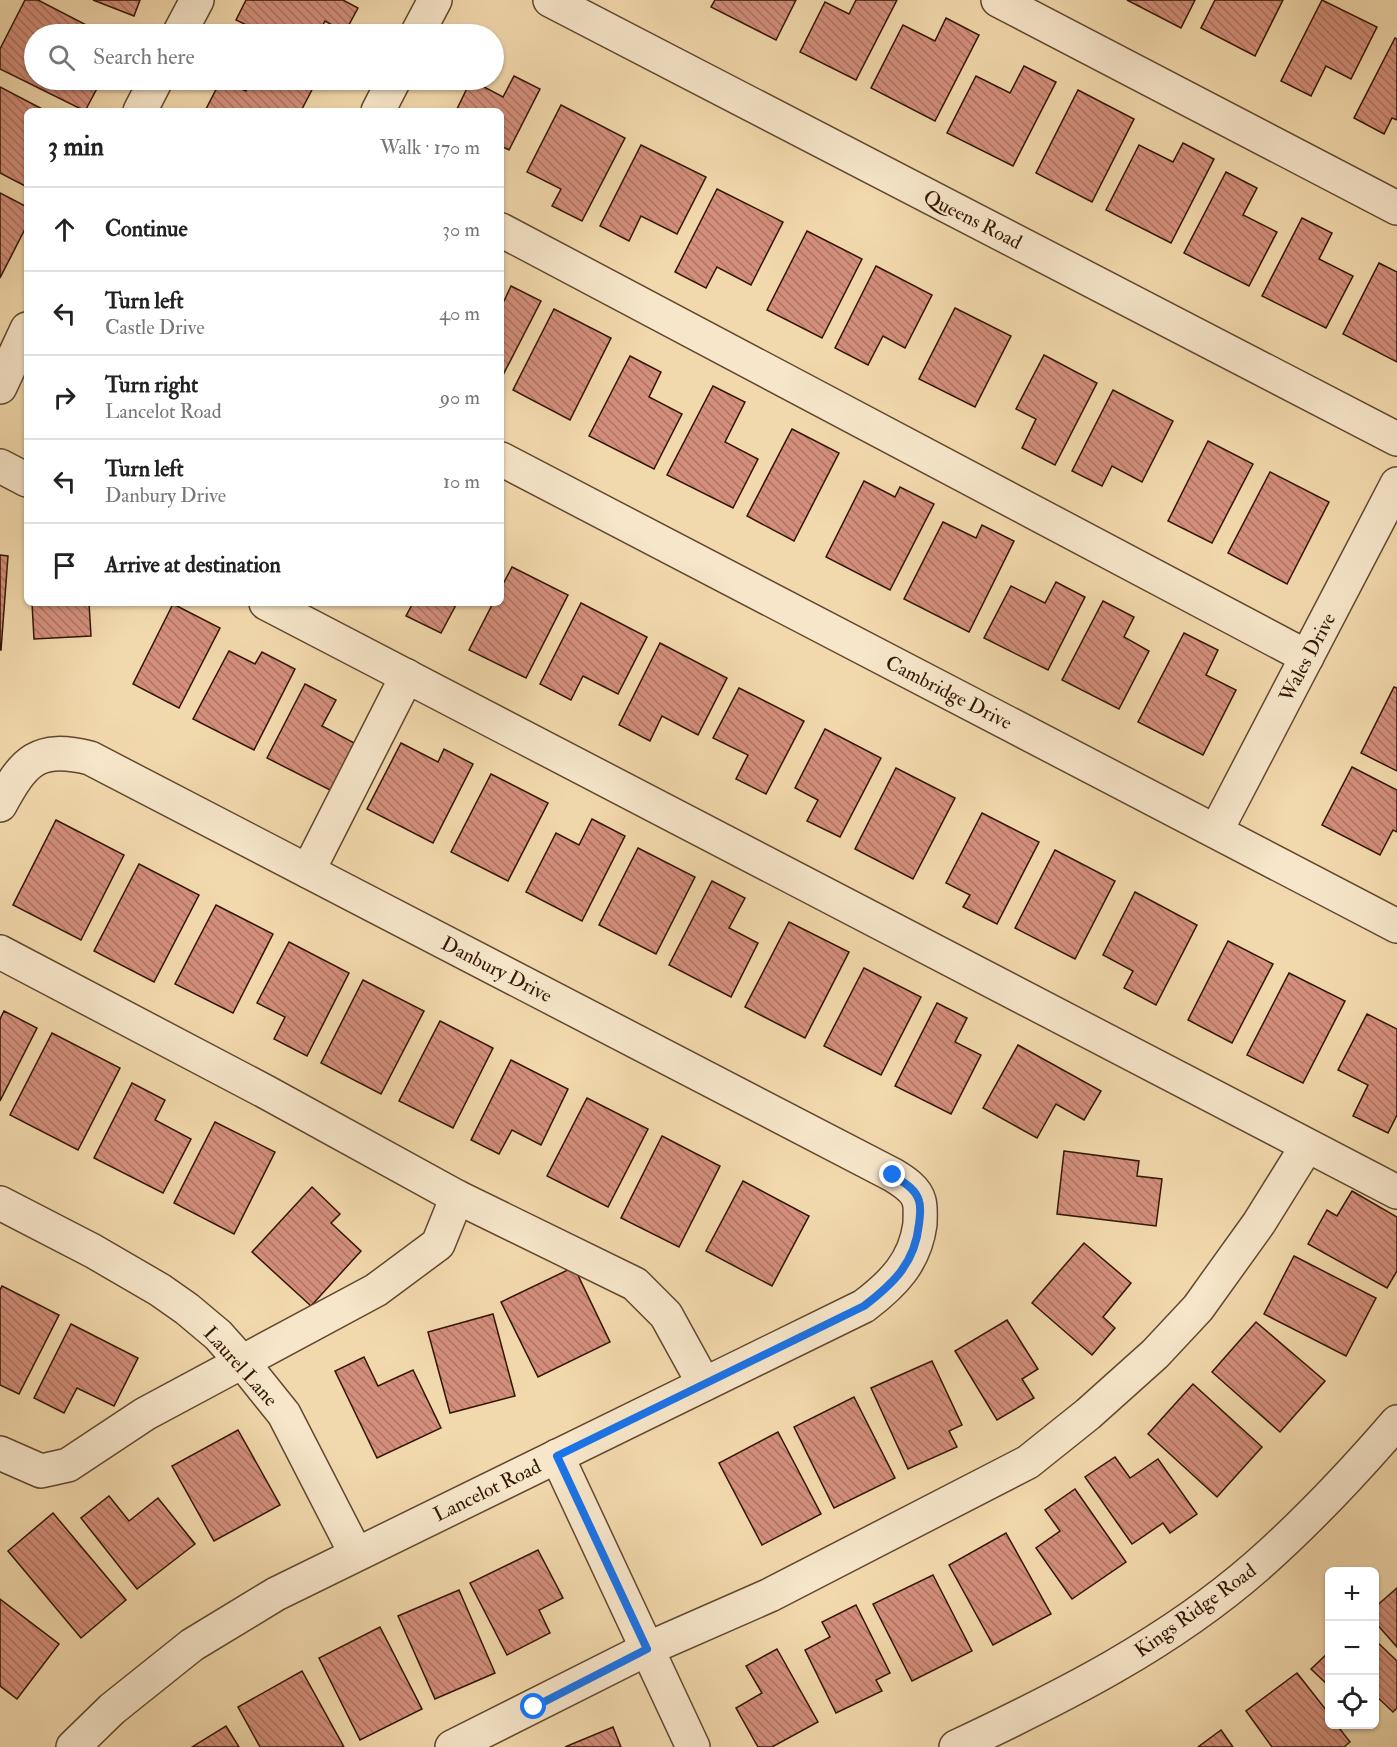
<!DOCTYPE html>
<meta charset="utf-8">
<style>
:root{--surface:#fff;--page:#f2f2f2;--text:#222;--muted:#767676;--line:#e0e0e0}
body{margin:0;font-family:"IM FELL Double Pica",serif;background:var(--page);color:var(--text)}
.controls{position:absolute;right:18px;bottom:18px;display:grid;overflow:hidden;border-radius:9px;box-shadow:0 2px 4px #0004}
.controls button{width:54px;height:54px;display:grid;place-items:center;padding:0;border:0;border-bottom:2px solid var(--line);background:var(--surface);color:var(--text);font:30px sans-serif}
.stop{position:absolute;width:18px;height:18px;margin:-14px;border:4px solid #1a73e8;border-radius:50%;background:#fff}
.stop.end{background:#1a73e8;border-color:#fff;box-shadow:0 2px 6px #0008}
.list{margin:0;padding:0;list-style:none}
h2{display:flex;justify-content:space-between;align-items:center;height:78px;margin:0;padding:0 24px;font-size:26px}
h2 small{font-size:20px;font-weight:400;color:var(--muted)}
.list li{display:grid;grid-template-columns:39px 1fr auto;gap:18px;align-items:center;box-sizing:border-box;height:84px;padding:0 24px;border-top:2px solid var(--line)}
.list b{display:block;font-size:22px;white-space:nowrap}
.list p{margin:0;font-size:20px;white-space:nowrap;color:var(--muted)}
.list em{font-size:20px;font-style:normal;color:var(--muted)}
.icon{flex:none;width:33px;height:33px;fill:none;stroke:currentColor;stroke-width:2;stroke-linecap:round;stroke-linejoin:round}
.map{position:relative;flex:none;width:1397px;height:1747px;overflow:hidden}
.search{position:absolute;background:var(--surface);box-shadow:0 2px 4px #0004;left:24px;top:24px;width:480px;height:66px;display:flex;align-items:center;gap:15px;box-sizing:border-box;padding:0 21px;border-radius:33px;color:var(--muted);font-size:22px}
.panel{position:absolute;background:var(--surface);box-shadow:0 2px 4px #0004;left:24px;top:108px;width:480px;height:498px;border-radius:9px}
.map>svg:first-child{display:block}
</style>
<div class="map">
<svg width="1397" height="1747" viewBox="0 0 1397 1747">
<defs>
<pattern id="building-back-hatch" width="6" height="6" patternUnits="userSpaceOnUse" patternTransform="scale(1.5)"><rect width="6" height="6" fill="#d48f7c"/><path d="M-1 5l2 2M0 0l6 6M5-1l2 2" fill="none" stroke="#ad7463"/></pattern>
</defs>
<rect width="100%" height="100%" fill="#f2d9ad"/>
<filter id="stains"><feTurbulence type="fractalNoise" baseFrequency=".00333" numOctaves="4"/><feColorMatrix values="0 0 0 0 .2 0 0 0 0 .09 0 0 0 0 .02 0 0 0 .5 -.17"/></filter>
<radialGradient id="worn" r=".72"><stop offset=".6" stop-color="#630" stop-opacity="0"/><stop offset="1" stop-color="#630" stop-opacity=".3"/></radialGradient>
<g fill="url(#building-back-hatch)" stroke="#321604" stroke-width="1.5">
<polygon points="25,0 38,0 98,31 96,34 34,34 34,80 101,81 85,111 0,69 0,49"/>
<polygon points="93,0 140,0 134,16"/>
<polygon points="246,0 343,0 358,8 345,32 325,21 318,34 265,34 236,20"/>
<polygon points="715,0 796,0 776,40 711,7"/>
<polygon points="856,0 897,0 856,80 800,52 825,2 849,14"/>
<polygon points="1127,0 1195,0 1181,28"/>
<polygon points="1215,0 1283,0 1255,56 1201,28"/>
<polygon points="1322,0 1377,27 1351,79 1326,66 1311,96 1281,81"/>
<polygon points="946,18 979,35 935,121 871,88 903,25 935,41"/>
<polygon points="1395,38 1397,39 1397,120 1392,118 1384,134 1354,118"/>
<polygon points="1024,66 1056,82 1013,166 947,133 976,76 1010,93"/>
<polygon points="514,76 540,89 509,150 501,146 501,111 456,111 471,80 503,97"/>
<polygon points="221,80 246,91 251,80 310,80 316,82 301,111 210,111 206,109"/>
<polygon points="0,87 46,111 27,111 27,187 0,173"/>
<polygon points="1078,90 1134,119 1092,202 1036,173"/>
<polygon points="561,105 625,138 582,221 552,206 561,189 527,172"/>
<polygon points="1183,143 1214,159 1171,243 1106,210 1139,145 1173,162"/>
<polygon points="641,145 706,177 677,234 641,216 629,241 600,226"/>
<polygon points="1226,172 1257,188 1243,215 1277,232 1249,286 1184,253"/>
<polygon points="717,189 783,222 751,285 717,267 706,288 675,272"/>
<polygon points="0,193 27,207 27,225 0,278"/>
<polygon points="1302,218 1332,233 1319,259 1353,276 1326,328 1262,296"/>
<polygon points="807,231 862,259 822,338 767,310"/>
<polygon points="1379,263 1397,272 1397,362 1343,334"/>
<polygon points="876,266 932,295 905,348 883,336 868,365 835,348"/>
<polygon points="511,286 541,301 501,379 501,299 504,301"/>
<polygon points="955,308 1011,336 975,407 919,379"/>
<polygon points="554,309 611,338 570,420 513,390"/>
<polygon points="1044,355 1097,383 1055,465 1022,448 1036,419 1016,409"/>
<polygon points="630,356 661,372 649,397 682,414 654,469 589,436"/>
<polygon points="713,386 745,402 725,442 758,459 733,508 667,475"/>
<polygon points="1113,390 1173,421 1142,482 1112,466 1102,486 1072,471"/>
<polygon points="792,429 839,453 794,541 747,516"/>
<polygon points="1208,441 1253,464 1212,543 1168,521"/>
<polygon points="1270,472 1329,502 1287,584 1228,553"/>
<polygon points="864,481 895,497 900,487 934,504 890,590 826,557"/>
<polygon points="943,522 976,538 982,525 1014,541 969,632 904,599"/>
<polygon points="0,555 8,556 1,650 0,650"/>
<polygon points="512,567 568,595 526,678 469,650 493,603 501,603 501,588"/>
<polygon points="1056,582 1085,597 1048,670 984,638 1011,586 1045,603"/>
<polygon points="1103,601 1134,617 1124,637 1149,651 1119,709 1062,680"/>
<polygon points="32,603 89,603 91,636 34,639"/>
<polygon points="413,603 457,603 441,633 406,616"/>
<polygon points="581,603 647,637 618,694 583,676 571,700 540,684"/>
<polygon points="173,604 220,628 179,708 133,684"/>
<polygon points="1184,633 1218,650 1206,675 1236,690 1203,755 1138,722"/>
<polygon points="660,643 727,678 698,735 662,716 650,741 619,725"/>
<polygon points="229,651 255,664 262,652 295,669 254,750 193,719"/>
<polygon points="305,684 336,700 322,726 358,745 334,792 267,758"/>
<polygon points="1394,687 1397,688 1397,771 1361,753"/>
<polygon points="739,688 804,721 766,794 736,779 748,755 713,738"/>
<polygon points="825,729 881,758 840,837 807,821 818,800 795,788"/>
<polygon points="401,743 438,762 444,749 473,764 433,843 367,809"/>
<polygon points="1352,767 1397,790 1397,832 1393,830 1380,855 1322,825"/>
<polygon points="896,768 955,798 913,879 855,849"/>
<polygon points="491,774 548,803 508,881 451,852"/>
<polygon points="982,813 1039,842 997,924 963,907 970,895 946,883"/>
<polygon points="592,819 625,836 582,921 526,892 556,833 579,845"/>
<polygon points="56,820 124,855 81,940 13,905"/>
<polygon points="638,848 695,877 656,954 599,925"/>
<polygon points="1055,850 1115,881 1075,959 1015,928"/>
<polygon points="139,864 199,895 154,982 94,951"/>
<polygon points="712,881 745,898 729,928 758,943 731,997 669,965"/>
<polygon points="1135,892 1197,925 1156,1005 1124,988 1133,971 1103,955"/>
<polygon points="216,905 273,934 233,1013 175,984"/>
<polygon points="789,922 849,952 805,1038 745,1007"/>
<polygon points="1228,941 1273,964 1232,1043 1188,1020"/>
<polygon points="289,942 349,973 307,1056 274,1039 285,1017 257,1003"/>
<polygon points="864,968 921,997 881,1075 824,1046"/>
<polygon points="1289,973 1345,1001 1303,1083 1247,1055"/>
<polygon points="363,980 424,1011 381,1094 321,1063"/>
<polygon points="937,1003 967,1018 955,1042 981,1055 951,1114 895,1086"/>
<polygon points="4,1011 37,1028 0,1101 0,1019"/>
<polygon points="1367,1014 1397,1029 1397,1115 1388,1133 1353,1116 1368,1085 1338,1070"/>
<polygon points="440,1021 493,1048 453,1128 399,1101"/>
<polygon points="52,1033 120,1068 78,1150 10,1115"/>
<polygon points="1018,1045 1101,1091 1084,1120 1056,1104 1037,1138 983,1108"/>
<polygon points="511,1060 568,1089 541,1145 512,1130 499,1154 471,1140"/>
<polygon points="132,1083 165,1100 155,1120 191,1139 163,1193 94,1158"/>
<polygon points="587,1098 648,1129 608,1207 547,1176"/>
<polygon points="215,1122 275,1152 234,1234 174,1203"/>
<polygon points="662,1136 720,1166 679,1247 621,1218"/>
<polygon points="1064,1151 1139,1161 1137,1176 1162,1179 1156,1226 1057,1214"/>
<polygon points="743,1181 809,1216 772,1286 706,1251"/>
<polygon points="312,1187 340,1214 331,1223 361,1251 311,1306 252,1252"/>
<polygon points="1352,1191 1397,1217 1397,1271 1387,1288 1308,1244 1327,1210 1337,1216"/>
<polygon points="1084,1243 1131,1283 1103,1317 1115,1328 1092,1355 1032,1303"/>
<polygon points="1294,1256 1376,1298 1346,1356 1264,1314"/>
<polygon points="574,1267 610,1342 538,1377 501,1302"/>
<polygon points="2,1286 59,1315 19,1394 0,1385 0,1290"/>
<polygon points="493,1314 515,1396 450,1413 428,1332"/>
<polygon points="1007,1320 1038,1369 1022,1379 1034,1398 997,1420 955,1351"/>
<polygon points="1256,1322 1325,1381 1280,1432 1212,1372"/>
<polygon points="71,1324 138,1358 114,1406 77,1388 64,1413 34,1398"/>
<polygon points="364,1357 378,1386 413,1370 441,1428 377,1458 335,1371"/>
<polygon points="932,1361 962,1425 949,1431 957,1447 908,1469 871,1388"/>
<polygon points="1193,1384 1262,1447 1217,1497 1148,1434"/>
<polygon points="854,1397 895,1478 834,1508 794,1427"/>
<polygon points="238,1430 280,1505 214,1541 172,1466"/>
<polygon points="778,1432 821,1514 762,1545 719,1463"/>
<polygon points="1115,1457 1130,1478 1158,1459 1197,1514 1170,1533 1163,1523 1132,1544 1085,1477"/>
<polygon points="1075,1489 1126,1562 1072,1599 1036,1548 1060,1531 1045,1510"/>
<polygon points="109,1496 129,1521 158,1498 195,1544 137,1589 81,1518"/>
<polygon points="53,1513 126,1600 81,1638 8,1551"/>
<polygon points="1006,1533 1051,1614 993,1645 949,1565"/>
<polygon points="538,1550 563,1598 539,1610 550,1633 507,1655 470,1583"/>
<polygon points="933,1575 972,1651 912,1681 873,1604"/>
<polygon points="1397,1588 1397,1647 1374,1621 1374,1608"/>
<polygon points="459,1590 495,1673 435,1699 398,1616"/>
<polygon points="0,1599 59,1644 17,1699 0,1686"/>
<polygon points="856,1605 890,1673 876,1680 882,1691 836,1713 805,1650 830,1637 822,1622"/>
<polygon points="380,1627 422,1709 360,1740 319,1658"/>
<polygon points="1374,1639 1397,1661 1397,1708 1393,1712 1374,1694"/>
<polygon points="777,1649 818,1722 772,1747 758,1747 736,1708 762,1693 746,1666"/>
<polygon points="1330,1651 1330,1687 1311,1669"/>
<polygon points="302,1671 344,1747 260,1747 238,1707"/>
<polygon points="1297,1673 1330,1715 1330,1724 1336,1724 1350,1742 1344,1747 1272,1747 1246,1711"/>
<polygon points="226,1726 239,1747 192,1747"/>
<polygon points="613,1727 621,1747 565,1747"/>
<polygon points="1221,1730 1233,1747 1198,1747"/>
</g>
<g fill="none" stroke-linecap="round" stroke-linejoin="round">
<g stroke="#62472e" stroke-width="36">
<g id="minor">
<polyline points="550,0 1397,439"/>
<polyline points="998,0 1397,208"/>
<polyline points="179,34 197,0"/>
<polyline points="417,34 435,0"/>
<polyline points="140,111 156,80"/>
<polyline points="378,111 394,80"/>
<polyline points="501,230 1307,657"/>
<polyline points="0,387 27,329"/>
<polyline points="501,459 1397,926"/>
<polyline points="0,466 27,480"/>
<polyline points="266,603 1397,1192"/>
<path d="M0 805C24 761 37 745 90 758L893 1175C903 1181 916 1189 919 1201 921 1207 920 1217 920 1224 915 1262 893 1284 864 1306L276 1594 192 1645 112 1709 73 1747"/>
<polyline points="1216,831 1397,484"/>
<polyline points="308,871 407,676"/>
<polyline points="0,952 266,1092 457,1197 438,1244 376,1290 145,1414 68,1465 41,1471 0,1453"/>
<polyline points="457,1197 635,1284 666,1315 704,1384"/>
<polyline points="0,1203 93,1251 160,1290 187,1309 218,1335 243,1363 284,1414 356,1554"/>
<polyline points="557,1456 693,1747"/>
<polyline points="452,1747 647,1649 770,1595 1028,1462 1088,1414 1155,1354 1198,1308 1259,1223 1307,1146"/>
<path d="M956 1747C1062 1697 1168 1644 1257 1566 1307 1522 1353 1473 1397 1422"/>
</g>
</g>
<use href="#minor" stroke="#f7e6ca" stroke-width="33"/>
</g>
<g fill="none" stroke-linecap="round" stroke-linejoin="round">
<path stroke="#1a73e8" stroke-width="8" d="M534 1707 647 1649 557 1456 864 1306C894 1283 915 1263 919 1224 920 1217 921 1207 919 1201 916 1189 903 1182 893 1175"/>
</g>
<g text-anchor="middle" stroke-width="5" stroke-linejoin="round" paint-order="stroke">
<g font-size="20" fill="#321604" stroke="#f7e6ca">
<text transform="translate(973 219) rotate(27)" y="7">Queens Road</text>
<text transform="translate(1307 657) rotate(-62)" y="7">Wales Drive</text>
<text transform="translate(949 692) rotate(27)" y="7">Cambridge Drive</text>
<text transform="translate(497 969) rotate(27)" y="7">Danbury Drive</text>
<text transform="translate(241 1366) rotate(48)" y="7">Laurel Lane</text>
<text transform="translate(487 1490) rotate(-26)" y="7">Lancelot Road</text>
<text transform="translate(1195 1610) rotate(-36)" y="7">Kings Ridge Road</text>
</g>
</g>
<rect width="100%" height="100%" filter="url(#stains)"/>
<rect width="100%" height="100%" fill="url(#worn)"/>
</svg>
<div class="controls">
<button>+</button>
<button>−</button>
<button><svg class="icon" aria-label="locate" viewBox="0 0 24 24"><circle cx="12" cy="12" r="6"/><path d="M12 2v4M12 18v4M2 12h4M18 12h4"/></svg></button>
</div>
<div class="stop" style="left:534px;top:1707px"></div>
<div class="stop end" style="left:893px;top:1175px"></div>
<div class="search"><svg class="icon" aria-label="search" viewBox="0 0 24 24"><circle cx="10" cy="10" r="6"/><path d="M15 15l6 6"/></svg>Search here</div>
<section class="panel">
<h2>3 min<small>Walk · 170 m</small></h2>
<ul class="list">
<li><svg class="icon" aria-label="ahead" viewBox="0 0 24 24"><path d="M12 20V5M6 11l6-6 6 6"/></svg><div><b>Continue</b></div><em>30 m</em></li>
<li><svg class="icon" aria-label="left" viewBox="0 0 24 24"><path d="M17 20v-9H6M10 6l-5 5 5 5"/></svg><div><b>Turn left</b><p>Castle Drive</p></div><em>40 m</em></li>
<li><svg class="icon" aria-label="right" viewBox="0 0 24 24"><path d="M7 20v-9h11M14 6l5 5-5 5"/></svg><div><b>Turn right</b><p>Lancelot Road</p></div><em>90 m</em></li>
<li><svg class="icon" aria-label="left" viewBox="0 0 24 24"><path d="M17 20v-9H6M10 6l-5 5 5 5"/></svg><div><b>Turn left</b><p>Danbury Drive</p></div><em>10 m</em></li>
<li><svg class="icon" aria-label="arrive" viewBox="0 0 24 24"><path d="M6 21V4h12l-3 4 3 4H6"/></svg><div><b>Arrive at destination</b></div></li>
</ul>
</section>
</div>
